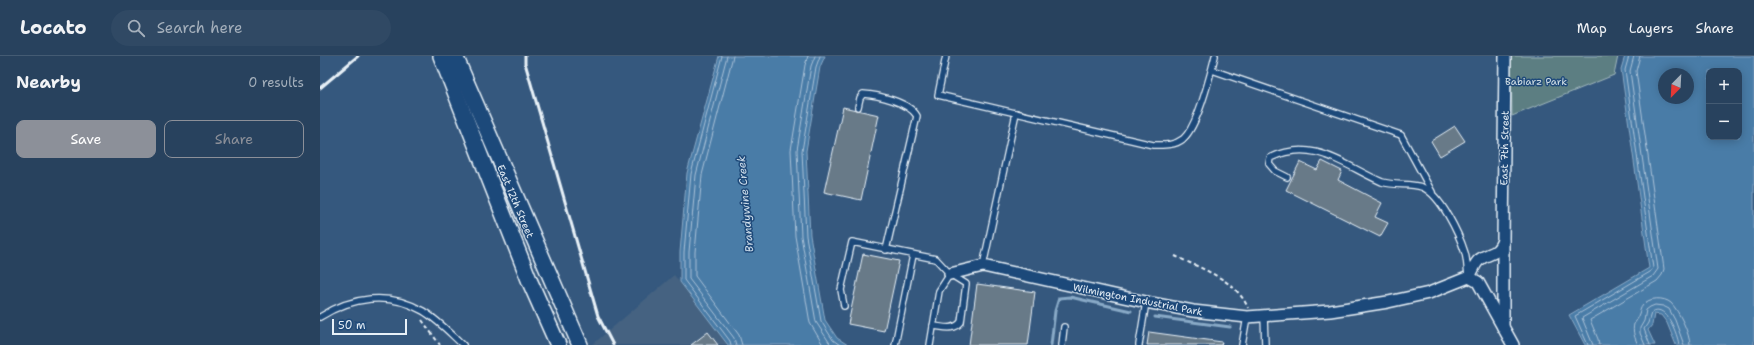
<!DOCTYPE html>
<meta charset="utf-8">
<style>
:root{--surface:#28425e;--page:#304964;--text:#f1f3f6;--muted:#a5b0bc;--line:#445b73;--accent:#8c9099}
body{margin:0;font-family:"Shantell Sans",sans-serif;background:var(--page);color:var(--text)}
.controls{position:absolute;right:12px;top:12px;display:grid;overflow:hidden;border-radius:8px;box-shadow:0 2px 10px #0003}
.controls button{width:36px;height:36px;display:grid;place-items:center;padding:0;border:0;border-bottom:1px solid var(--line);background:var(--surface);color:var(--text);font:20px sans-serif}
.compass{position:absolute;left:1338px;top:12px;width:36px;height:36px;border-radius:50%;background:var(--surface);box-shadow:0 2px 10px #0003;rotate:204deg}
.scale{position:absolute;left:12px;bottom:10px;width:75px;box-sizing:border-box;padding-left:4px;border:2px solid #e8f1f8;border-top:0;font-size:11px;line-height:14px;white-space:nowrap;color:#e8f1f8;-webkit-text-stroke:3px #1f4a7a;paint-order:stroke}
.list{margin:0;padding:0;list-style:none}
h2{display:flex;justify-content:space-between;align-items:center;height:52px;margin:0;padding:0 16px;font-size:17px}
h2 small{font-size:13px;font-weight:400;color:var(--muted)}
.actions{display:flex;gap:8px;padding:12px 16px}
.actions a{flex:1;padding:9px 0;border:1px solid var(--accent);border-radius:8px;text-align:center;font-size:14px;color:var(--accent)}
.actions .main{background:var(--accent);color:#fff}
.icon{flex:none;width:22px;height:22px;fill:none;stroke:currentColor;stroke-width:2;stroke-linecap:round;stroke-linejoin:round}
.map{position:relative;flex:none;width:1434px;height:289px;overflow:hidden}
header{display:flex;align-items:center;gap:24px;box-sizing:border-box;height:56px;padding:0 20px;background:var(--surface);border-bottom:1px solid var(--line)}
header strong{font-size:19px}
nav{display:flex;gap:22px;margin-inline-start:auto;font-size:14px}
.search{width:280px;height:36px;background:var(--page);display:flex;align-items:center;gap:10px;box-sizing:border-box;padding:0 14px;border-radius:22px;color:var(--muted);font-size:15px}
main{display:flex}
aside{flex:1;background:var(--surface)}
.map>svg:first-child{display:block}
</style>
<header>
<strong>Locato</strong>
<div class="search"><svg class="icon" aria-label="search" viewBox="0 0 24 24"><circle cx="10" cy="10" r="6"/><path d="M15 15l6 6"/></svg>Search here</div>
<nav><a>Map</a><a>Layers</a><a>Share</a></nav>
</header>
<main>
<aside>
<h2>Nearby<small>0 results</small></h2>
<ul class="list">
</ul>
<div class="actions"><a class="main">Save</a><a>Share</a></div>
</aside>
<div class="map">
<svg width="1434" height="289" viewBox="0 0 1434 289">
<rect width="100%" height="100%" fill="#35587e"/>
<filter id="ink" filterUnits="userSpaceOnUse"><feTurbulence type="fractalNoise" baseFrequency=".025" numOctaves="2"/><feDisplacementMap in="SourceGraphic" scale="8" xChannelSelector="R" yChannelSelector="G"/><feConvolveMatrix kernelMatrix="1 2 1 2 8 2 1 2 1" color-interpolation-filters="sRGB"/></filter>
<g filter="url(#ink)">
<polygon fill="#446281" points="354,219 408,289 272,289"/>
<polygon fill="#5c7e82" stroke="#a2b8bd" points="1191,0 1298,0 1294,19 1192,60"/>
<g fill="#4a7ba7" stroke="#89aac7" fill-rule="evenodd">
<polygon points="399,0 505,0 500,11 486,95 490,179 505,264 517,282 528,289 408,289 360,226 360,196 367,117"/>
<path d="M1305 0H1434V289H1356L1347 267 1341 259 1334 258 1332 269 1328 274 1335 289H1265L1249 259 1329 212 1301 13ZM1389 15H1419V81H1389ZM1344 18H1368V42H1344Z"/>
</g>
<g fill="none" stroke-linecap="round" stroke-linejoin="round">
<g stroke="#a9c2d8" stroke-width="1">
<polyline points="402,0 371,118 364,196 364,224 410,285 411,289"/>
<polyline points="407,0 376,119 369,196 369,223 414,282 416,289"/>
<polyline points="413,0 382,119 375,196 375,220 419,279 422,289"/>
<polyline points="488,0 485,9 471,94 475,180 490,267 503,289"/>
<polyline points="495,0 491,10 477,94 481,180 496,266 511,289"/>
<polyline points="500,0 496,11 482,95 486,180 501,265 513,284 520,289"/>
<polyline points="1268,289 1255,260 1330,216 1333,212 1305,14 1309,0"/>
<polyline points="1273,289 1262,262 1333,220 1338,213 1310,15 1314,0"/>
<polyline points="1279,289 1278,283 1270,264 1337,225 1342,219 1344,213 1316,15 1320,0"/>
<path d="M1318 289C1315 282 1312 276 1314 268 1316 265 1318 263 1318 260 1320 256 1320 252 1323 249 1329 241 1344 241 1351 247 1359 255 1370 278 1370 289"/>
<polyline points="1325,289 1320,277 1320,272 1324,265 1326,254 1330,251 1335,249 1343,250 1349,253 1355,264 1364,289"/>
<path d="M1330 289 1324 273 1328 267 1331 257C1345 244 1358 279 1359 289"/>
</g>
<g stroke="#89aac7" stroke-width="3">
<polyline points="835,261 910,271"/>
<polyline points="731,289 735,255 739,242 750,241 811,255"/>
</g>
</g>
<g fill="#687a88" stroke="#e8f1f8">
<polygon points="523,51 559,59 541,144 504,136"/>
<polygon points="1135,70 1145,85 1120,100 1111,85"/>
<polygon points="1002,105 1022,115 1018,124 1062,147 1055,161 1068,167 1060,181 966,134 980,106 997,114"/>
<polygon points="543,198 579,205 564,275 528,268"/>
<polygon points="657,228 715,236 708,289 649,289"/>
<polygon points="388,276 398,289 371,289"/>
<polygon points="829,276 902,286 901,289 827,289"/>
</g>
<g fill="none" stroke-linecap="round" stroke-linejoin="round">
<g stroke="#e8f1f8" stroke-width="8">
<g id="service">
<path d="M626 0 618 39 833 89C843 89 854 90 863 83 878 70 890 20 895 0"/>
<polyline points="892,14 1081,79 1112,136"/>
<path d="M538 51 540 42 543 38C558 39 589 46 597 60L566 194"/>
<path d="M967 121 955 115 949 108 950 102C994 81 1023 109 1062 126 1075 130 1089 127 1102 131 1121 139 1139 178 1145 197 1147 204 1147 212 1148 219"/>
<polyline points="663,210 696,57"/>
<path d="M524 250 521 234 532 186 616 203 630 218 646 228 641 266C634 275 624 271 613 270"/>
<polyline points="944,260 945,289"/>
<path d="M0 261C31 241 69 235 103 255 118 264 130 277 143 289"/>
<polyline points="575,289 593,199"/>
<polyline points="610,289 619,235 630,218"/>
<polyline points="742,289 744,271"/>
<polyline points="819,289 826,246"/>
<polyline points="922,289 927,261"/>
</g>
</g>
<g stroke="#e8f1f8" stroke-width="14">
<g id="minor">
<polyline points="1183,185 1183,271"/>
<polyline points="630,218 663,210 826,246 873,255 927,261 1010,255 1068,246 1109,237 1149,221"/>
<path d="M1149 221C1152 216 1155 207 1159 204 1170 195 1177 201 1183 184L1185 0"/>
<polyline points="1149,221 1158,226 1193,289"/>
</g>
</g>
<g stroke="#e8f1f8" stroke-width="18">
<g id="secondary">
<polyline points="121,0 210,226 238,289"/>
<polyline points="135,0 260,289"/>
</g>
</g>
<g stroke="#e8f1f8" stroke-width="2" stroke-dasharray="4 3" stroke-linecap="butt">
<path d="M855 200C881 213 916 223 928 252"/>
<polyline points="102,264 120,289"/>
</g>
<use href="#service" stroke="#1f4a7a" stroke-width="5.5"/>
<use href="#minor" stroke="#1f4a7a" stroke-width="11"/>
<use href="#secondary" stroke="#1f4a7a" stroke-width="15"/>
<g stroke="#e8f1f8" stroke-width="3">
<polyline points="205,0 205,7 278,260 293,289"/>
<polyline points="0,32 38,0"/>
</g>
</g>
</g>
<g text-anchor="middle" stroke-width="3" stroke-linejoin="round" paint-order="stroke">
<g font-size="10" fill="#d3e0e6" stroke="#1f4a7a">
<text x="1216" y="29">Babiarz Park</text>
</g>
<g font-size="10" fill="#e8f1f8" stroke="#1f4a7a">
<text transform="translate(1184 92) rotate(-89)" y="4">East 7th Street</text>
<text transform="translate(196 145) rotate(67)" y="4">East 12th Street</text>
<text transform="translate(818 243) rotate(11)" y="4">Wilmington Industrial Park</text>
</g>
<g font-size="11" font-style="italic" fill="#d0dfec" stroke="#1f4a7a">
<text transform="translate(425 148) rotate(-95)" y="4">Brandywine Creek</text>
</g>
</g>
</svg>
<div class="controls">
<button>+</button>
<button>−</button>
</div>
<svg class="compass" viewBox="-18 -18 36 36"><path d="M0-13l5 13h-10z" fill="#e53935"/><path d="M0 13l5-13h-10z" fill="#a5b0bc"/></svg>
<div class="scale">50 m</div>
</div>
</main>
